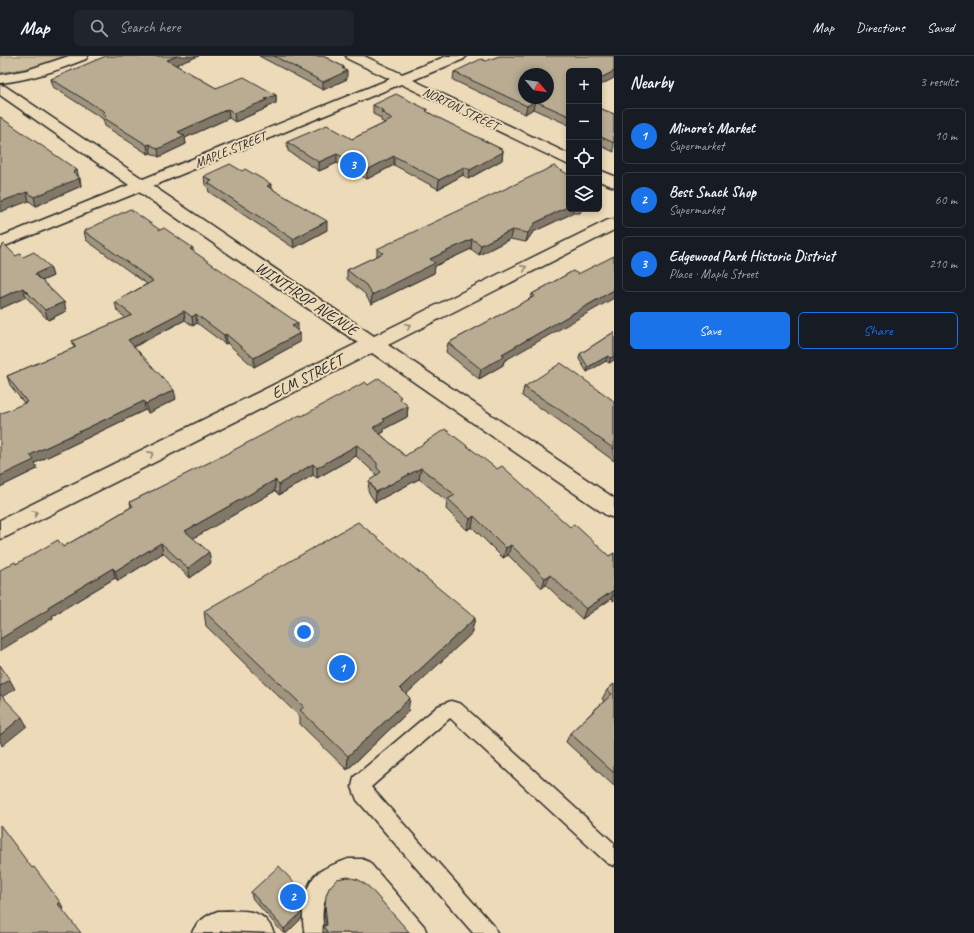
<!DOCTYPE html>
<meta charset="utf-8">
<style>
:root{--surface:#171b24;--page:#20242c;--text:#f1f3f6;--muted:#9ea1a6;--line:#363941;--accent:#1a73e8}
body{margin:0;font-family:Caveat,sans-serif;background:var(--page);color:var(--text)}
.controls{position:absolute;right:12px;top:12px;display:grid;overflow:hidden;border-radius:6px;box-shadow:0 2px 6px #0003}
.controls button{width:36px;height:36px;display:grid;place-items:center;padding:0;border:0;border-bottom:1px solid var(--line);background:var(--surface);color:var(--text);font:20px sans-serif}
.compass{position:absolute;left:518px;top:12px;width:36px;height:36px;border-radius:50%;background:var(--surface);box-shadow:0 2px 6px #0003;rotate:119deg}
.you{position:absolute;left:304px;top:576px;width:14px;height:14px;margin:-10px;border:3px solid #fff;border-radius:50%;background:#1a73e8;box-shadow:0 0 0 6px #1a73e833}
.badge{display:grid;place-items:center;width:26px;height:26px;border-radius:50%;background:var(--accent);color:#fff;font-size:13px;font-weight:700}
.pin{position:absolute;translate:-50% -50%;border:2px solid #fff;box-shadow:0 1px 4px #0006}
.list{margin:0;padding:0;list-style:none}
h2{display:flex;justify-content:space-between;align-items:center;height:52px;margin:0;padding:0 16px;font-size:17px}
h2 small{font-size:13px;font-weight:400;color:var(--muted)}
.list li{display:grid;grid-template-columns:26px 1fr auto;gap:12px;align-items:center;box-sizing:border-box;height:56px;margin:0 8px 8px;padding:0 8px;border:1px solid var(--line);border-radius:6px}
.list b{display:block;font-size:15px;white-space:nowrap}
.list p{margin:0;font-size:13px;white-space:nowrap;color:var(--muted)}
.list em{font-size:13px;font-style:normal;color:var(--muted)}
.actions{display:flex;gap:8px;padding:12px 16px}
.actions a{flex:1;padding:9px 0;border:1px solid var(--accent);border-radius:6px;text-align:center;font-size:14px;color:var(--accent)}
.actions .main{background:var(--accent);color:#fff}
.icon{flex:none;width:22px;height:22px;fill:none;stroke:currentColor;stroke-width:2;stroke-linecap:round;stroke-linejoin:round}
.map{position:relative;flex:none;width:614px;height:877px;overflow:hidden}
header{display:flex;align-items:center;gap:24px;box-sizing:border-box;height:56px;padding:0 20px;background:var(--surface);border-bottom:1px solid var(--line)}
header strong{font-size:19px}
nav{display:flex;gap:22px;margin-inline-start:auto;font-size:14px}
.search{width:280px;height:36px;background:var(--page);display:flex;align-items:center;gap:10px;box-sizing:border-box;padding:0 14px;border-radius:6px;color:var(--muted);font-size:15px}
main{display:flex}
aside{flex:1;background:var(--surface)}
.map>svg:first-child{display:block}
</style>
<header>
<strong>Map</strong>
<div class="search"><svg class="icon" aria-label="search" viewBox="0 0 24 24"><circle cx="10" cy="10" r="6"/><path d="M15 15l6 6"/></svg>Search here</div>
<nav><a>Map</a><a>Directions</a><a>Saved</a></nav>
</header>
<main>
<div class="map">
<svg width="614" height="877" viewBox="0 0 614 877">
<rect width="100%" height="100%" fill="#ecdab8"/>
<filter id="ink" filterUnits="userSpaceOnUse"><feTurbulence type="fractalNoise" baseFrequency=".025" numOctaves="2"/><feDisplacementMap in="SourceGraphic" scale="8" xChannelSelector="R" yChannelSelector="G"/><feConvolveMatrix kernelMatrix="1 2 1 2 8 2 1 2 1" color-interpolation-filters="sRGB"/></filter>
<g filter="url(#ink)">
<polygon fill="#cdbea0" stroke="#7c7466" points="0,0 67,0 34,11 0,17"/>
<g fill="none" stroke-linecap="round" stroke-linejoin="round">
<g stroke="#2b2b2b" stroke-width="3">
<g id="service">
<polygon points="451,645 461,648 614,787 614,810 607,807 450,662 371,731 494,870 497,877 473,877 357,744 352,731 354,721 438,650"/>
<path d="M348 803H362L369 806 424 870 427 877H403L357 823C326 823 318 851 325 877H305C300 860 304 827 319 816 327 810 339 807 348 803Z"/>
<path d="M218 855C243 855 263 850 274 877L221 875 219 877H192C196 866 207 859 218 855Z"/>
</g>
</g>
<g stroke="#2b2b2b" stroke-width="3">
<g id="minor">
<polygon points="346,0 364,0 402,18 447,0 466,0 464,3 413,24 569,98 569,109 401,28 153,130 374,280 608,164 614,163 614,174 388,289 614,442 614,462 606,459 372,297 8,480 0,483 0,464 358,287 139,136 0,192 0,181 129,129 0,39 0,29 5,30 143,123 390,23 348,3"/>
<polygon points="599,114 614,120 614,131 599,125"/>
</g>
</g>
<g stroke="#2b2b2b" stroke-width="3">
<path id="secondary" d="M69 0H88L86 3C58 14 30 24 0 27V19L27 14Z"/>
</g>
<use href="#service" fill="#ecdab8" fill-rule="evenodd"/>
<use href="#minor" fill="#ecdab8" fill-rule="evenodd"/>
<use href="#secondary" fill="#ecdab8" fill-rule="evenodd"/>
</g>
<g fill="#9f947e" stroke="#2b2b2b">
<polygon points="259,0 323,0 344,11 344,14 347,23 323,34"/>
<polygon points="614,0 614,22 569,15 569,69 533,53 525,58 453,24 454,16"/>
<polygon points="176,9 216,32 276,39 276,47 267,51 267,52 235,66 229,62 185,82 186,88 159,101 151,97 148,98 105,70 103,63 53,31 51,23"/>
<polygon points="373,49 428,57 503,94 502,104 468,123 463,119 438,133 394,109 367,123 337,107 319,115 288,95 287,86 352,83 385,67 381,65 381,62 373,58"/>
<polygon points="599,52 614,58 614,96 599,89"/>
<polygon points="0,61 80,122 81,130 36,150 29,145"/>
<polygon points="204,120 271,132 327,174 294,192 209,136 208,132 205,129"/>
<polygon points="569,153 582,153 580,157 573,157 533,176 526,186 510,183 479,199 471,193 435,210 434,217 371,248 365,238 347,223 347,214 377,200 377,193"/>
<polygon points="160,174 193,192 193,196 300,277 300,286 254,311 227,287 225,288 197,267 193,270 185,264 134,291 176,343 148,357 145,354 35,407 37,413 0,431 24,347 10,329 7,320 74,292 72,285 126,262 117,255 115,246 147,228 86,184 84,175"/>
<polygon points="16,200 23,201 50,211 53,220 42,225 64,246 66,255 48,264 26,241 0,253"/>
<polygon points="573,215 504,305 503,309 479,323 446,296 448,287 530,243 532,238"/>
<polygon points="614,276 614,304 609,307 606,305 587,316 579,303 580,298"/>
<polygon points="368,329 400,344 408,350 407,361 384,373 384,376 380,378 405,400 570,471 609,500 614,497 614,545 611,543 582,563 546,529 542,532 508,499 503,502 472,471 467,474 446,453 447,445 419,423 375,446 368,435 369,425 376,420 376,418 356,400 317,422 313,419 279,439 275,435 193,482 211,507 190,522 163,497 118,525 115,522 52,560 53,562 16,508 63,491 131,451 130,446"/>
<polygon points="524,331 614,345 614,405 557,363 522,340"/>
<polygon points="204,555 475,562 471,578 406,638 408,656 347,714 300,668 300,661 206,570"/>
<polygon points="614,628 614,730 566,686 570,677 604,645 602,643 607,634"/>
<polygon points="251,836 303,837 302,862 287,877 283,877 252,842"/>
<polygon points="325,849 410,877 323,877 323,870 326,869 324,858"/>
</g>
<g fill="#827867" stroke="#2b2b2b">
<polygon points="177,0 199,0 168,12 167,4"/>
<polygon points="344,11 344,16 347,15 347,23 323,34 323,26 342,12"/>
<polygon points="614,15 614,22 599,30 599,23"/>
<polygon points="276,39 276,47 267,51 267,52 235,66 234,57 265,43"/>
<polygon points="535,45 533,53 525,58 527,50"/>
<polygon points="228,53 229,62 185,82 186,88 159,101 158,93 178,76"/>
<polygon points="150,88 151,97 148,98 147,89"/>
<polygon points="503,94 502,104 468,123 470,114"/>
<polygon points="337,98 337,107 319,115 319,106"/>
<polygon points="394,100 394,109 367,123 367,114"/>
<polygon points="464,111 463,119 438,133 439,124"/>
<polygon points="77,114 81,130 36,150 34,141 73,116"/>
<polygon points="271,128 271,137 267,130"/>
<polygon points="27,136 29,145 0,156 0,146"/>
<polygon points="569,150 569,153 573,153 573,157 533,176 526,186 528,177 535,167"/>
<polygon points="327,165 327,174 294,192 293,183"/>
<polygon points="512,174 510,183 479,199 481,189"/>
<polygon points="472,183 471,193 435,210 434,217 371,248 372,239 430,203"/>
<polygon points="50,211 53,220 37,227 35,218"/>
<polygon points="23,232 26,241 0,253 0,242"/>
<polygon points="614,234 614,242 504,305 503,309 479,323 481,313 502,298"/>
<polygon points="64,246 66,255 48,264 45,254"/>
<polygon points="184,255 185,264 129,293 128,284"/>
<polygon points="196,258 197,267 193,270 192,261"/>
<polygon points="298,267 298,276 292,270"/>
<polygon points="300,277 300,286 254,311 254,302"/>
<polygon points="226,278 227,287 225,288 224,279"/>
<polygon points="608,300 606,305 587,316 588,311"/>
<polygon points="614,300 614,304 609,307 610,302"/>
<polygon points="174,334 176,343 148,357 146,348"/>
<polygon points="144,345 145,354 35,407 37,413 0,431 0,420 30,399"/>
<polygon points="408,350 407,361 384,373 384,376 372,382 373,372 383,363"/>
<polygon points="357,389 356,400 317,422 317,412"/>
<polygon points="313,408 313,419 279,439 279,428"/>
<polygon points="421,412 419,423 375,446 376,436"/>
<polygon points="275,424 275,435 187,486 185,475"/>
<polygon points="474,460 472,471 467,474 470,463"/>
<polygon points="161,487 163,497 118,525 115,515"/>
<polygon points="511,489 508,499 503,502 506,492"/>
<polygon points="209,496 211,507 190,522 188,512"/>
<polygon points="113,512 115,522 52,560 53,562 0,595 0,583 48,551"/>
<polygon points="550,519 546,529 542,532 545,522"/>
<polygon points="614,534 614,537 611,543 582,563 586,553"/>
<polygon points="475,562 471,578 397,647 400,632"/>
<polygon points="10,624 15,633 0,642 0,630"/>
<polygon points="410,642 408,656 347,714 348,700"/>
<polygon points="22,661 27,670 2,690 0,685 0,679"/>
<polygon points="303,837 302,862 287,877 285,877 284,873"/>
<polygon points="60,846 64,853 63,854 58,848"/>
</g>
<g fill="#b9ac93" stroke="#2b2b2b" fill-rule="evenodd">
<polygon points="106,0 177,0 167,4 216,32 244,21 276,39 265,43 267,44 234,57 228,53 178,76 185,80 158,93 150,88 147,89 104,62 106,60 102,58 105,56 51,23"/>
<polygon points="274,0 323,0 344,11 342,12 347,15 323,26"/>
<path d="M499 0H614V15L599 23V15H569V37L568 38 569 39V60L535 45 527 50 454 16 481 3 486 5ZM524 18H548V42H524Z"/>
<polygon points="396,38 428,54 426,55 435,60 503,94 502,95 503,96 470,114 464,111 439,124 394,100 367,114 337,98 319,106 287,86 327,69 352,83 393,63 381,56 384,55 373,49"/>
<polygon points="599,52 614,58 614,87 599,80"/>
<polygon points="0,61 77,114 73,116 80,122 34,141 27,136 0,146"/>
<polygon points="230,108 242,115 245,113 271,128 267,130 327,165 293,183 208,127 212,125 204,120"/>
<polygon points="554,110 569,119 569,150 535,167 528,177 512,174 481,189 472,183 430,203 435,207 372,239 366,229 347,214 383,197 377,193"/>
<polygon points="130,153 160,174 164,172 193,192 190,193 298,267 292,270 300,277 254,302 226,278 224,279 196,258 192,261 184,255 128,284 174,334 146,348 144,345 30,399 34,404 0,420 0,358 27,346 7,320 76,291 72,285 132,259 115,246 153,225 84,175"/>
<polygon points="4,188 16,200 20,198 23,201 34,196 50,211 35,218 64,246 45,254 23,232 0,242 0,192"/>
<polygon points="614,200 614,234 502,298 505,300 481,313 448,287 535,240 532,238 573,215 578,218"/>
<polygon points="614,276 614,300 610,302 608,300 588,311 580,298"/>
<polygon points="561,307 614,345 614,393 560,354 524,331"/>
<polygon points="379,322 401,341 399,342 408,350 383,363 385,365 373,372 405,400 445,373 497,413 502,410 570,471 574,468 609,500 614,497 614,534 586,553 550,519 545,522 511,489 506,492 474,460 470,463 448,443 455,439 421,412 376,436 369,425 381,416 377,412 377,407 357,389 317,412 313,408 279,428 275,424 185,475 209,496 188,512 161,487 115,515 113,512 48,551 49,553 0,583 0,514 15,506 16,508 58,484 63,491 133,450 130,446 230,396 300,359 302,360 365,326 368,329"/>
<polygon points="358,466 475,562 400,632 410,642 348,700 300,654 304,651 204,555"/>
<polygon points="0,609 10,624 0,630"/>
<polygon points="614,628 614,717 570,677 612,638 607,634"/>
<polygon points="0,638 22,661 0,679"/>
<polygon points="0,769 32,812 34,811 60,846 58,848 81,877 0,877"/>
<polygon points="279,810 303,837 301,857 284,873 251,836"/>
<polygon points="348,821 359,824 369,831 410,877 328,877 323,870 327,869 325,849 326,840 329,832 337,823"/>
</g>
<defs><path id="oneway-chevron" d="M-2-3.5L2.5 0L-2 3.5" fill="none" stroke-width="1.6" stroke-linecap="round" stroke-linejoin="round"/></defs>
<g stroke="#8c8272">
<use href="#oneway-chevron" transform="translate(524 212) rotate(-26)"/>
<use href="#oneway-chevron" transform="translate(408 270) rotate(-26)"/>
<use href="#oneway-chevron" transform="translate(151 398) rotate(-27)"/>
<use href="#oneway-chevron" transform="translate(35 457) rotate(-27)"/>
</g>
</g>
<g text-anchor="middle" stroke-width="4" stroke-linejoin="round" paint-order="stroke">
<g font-size="13" fill="#2b2b2b" stroke="#ecdab8">
<text transform="translate(461 52) rotate(26)" y="5">NORTON STREET</text>
<text transform="translate(230 93) rotate(-22)" y="5">MAPLE STREET</text>
</g>
<g font-size="16" fill="#2b2b2b" stroke="#ecdab8">
<text transform="translate(307 242) rotate(34)" y="6">WINTHROP AVENUE</text>
<text transform="translate(307 320) rotate(-27)" y="6">ELM STREET</text>
</g>
</g>
</svg>
<div class="controls">
<button>+</button>
<button>−</button>
<button><svg class="icon" aria-label="locate" viewBox="0 0 24 24"><circle cx="12" cy="12" r="6"/><path d="M12 2v4M12 18v4M2 12h4M18 12h4"/></svg></button>
<button><svg class="icon" aria-label="layers" viewBox="0 0 24 24"><path d="M12 4l9 5-9 5-9-5zM3 14l9 5 9-5"/></svg></button>
</div>
<svg class="compass" viewBox="-18 -18 36 36"><path d="M0-13l5 13h-10z" fill="#e53935"/><path d="M0 13l5-13h-10z" fill="#9ea1a6"/></svg>
<div class="you"></div>
<div class="pin badge" style="left:342px;top:612px">1</div>
<div class="pin badge" style="left:293px;top:841px">2</div>
<div class="pin badge" style="left:353px;top:109px">3</div>
</div>
<aside>
<h2>Nearby<small>3 results</small></h2>
<ul class="list">
<li><span class="badge">1</span><div><b>Minore's Market</b><p>Supermarket</p></div><em>10 m</em></li>
<li><span class="badge">2</span><div><b>Best Snack Shop</b><p>Supermarket</p></div><em>60 m</em></li>
<li><span class="badge">3</span><div><b>Edgewood Park Historic District</b><p>Place · Maple Street</p></div><em>210 m</em></li>
</ul>
<div class="actions"><a class="main">Save</a><a>Share</a></div>
</aside>
</main>
